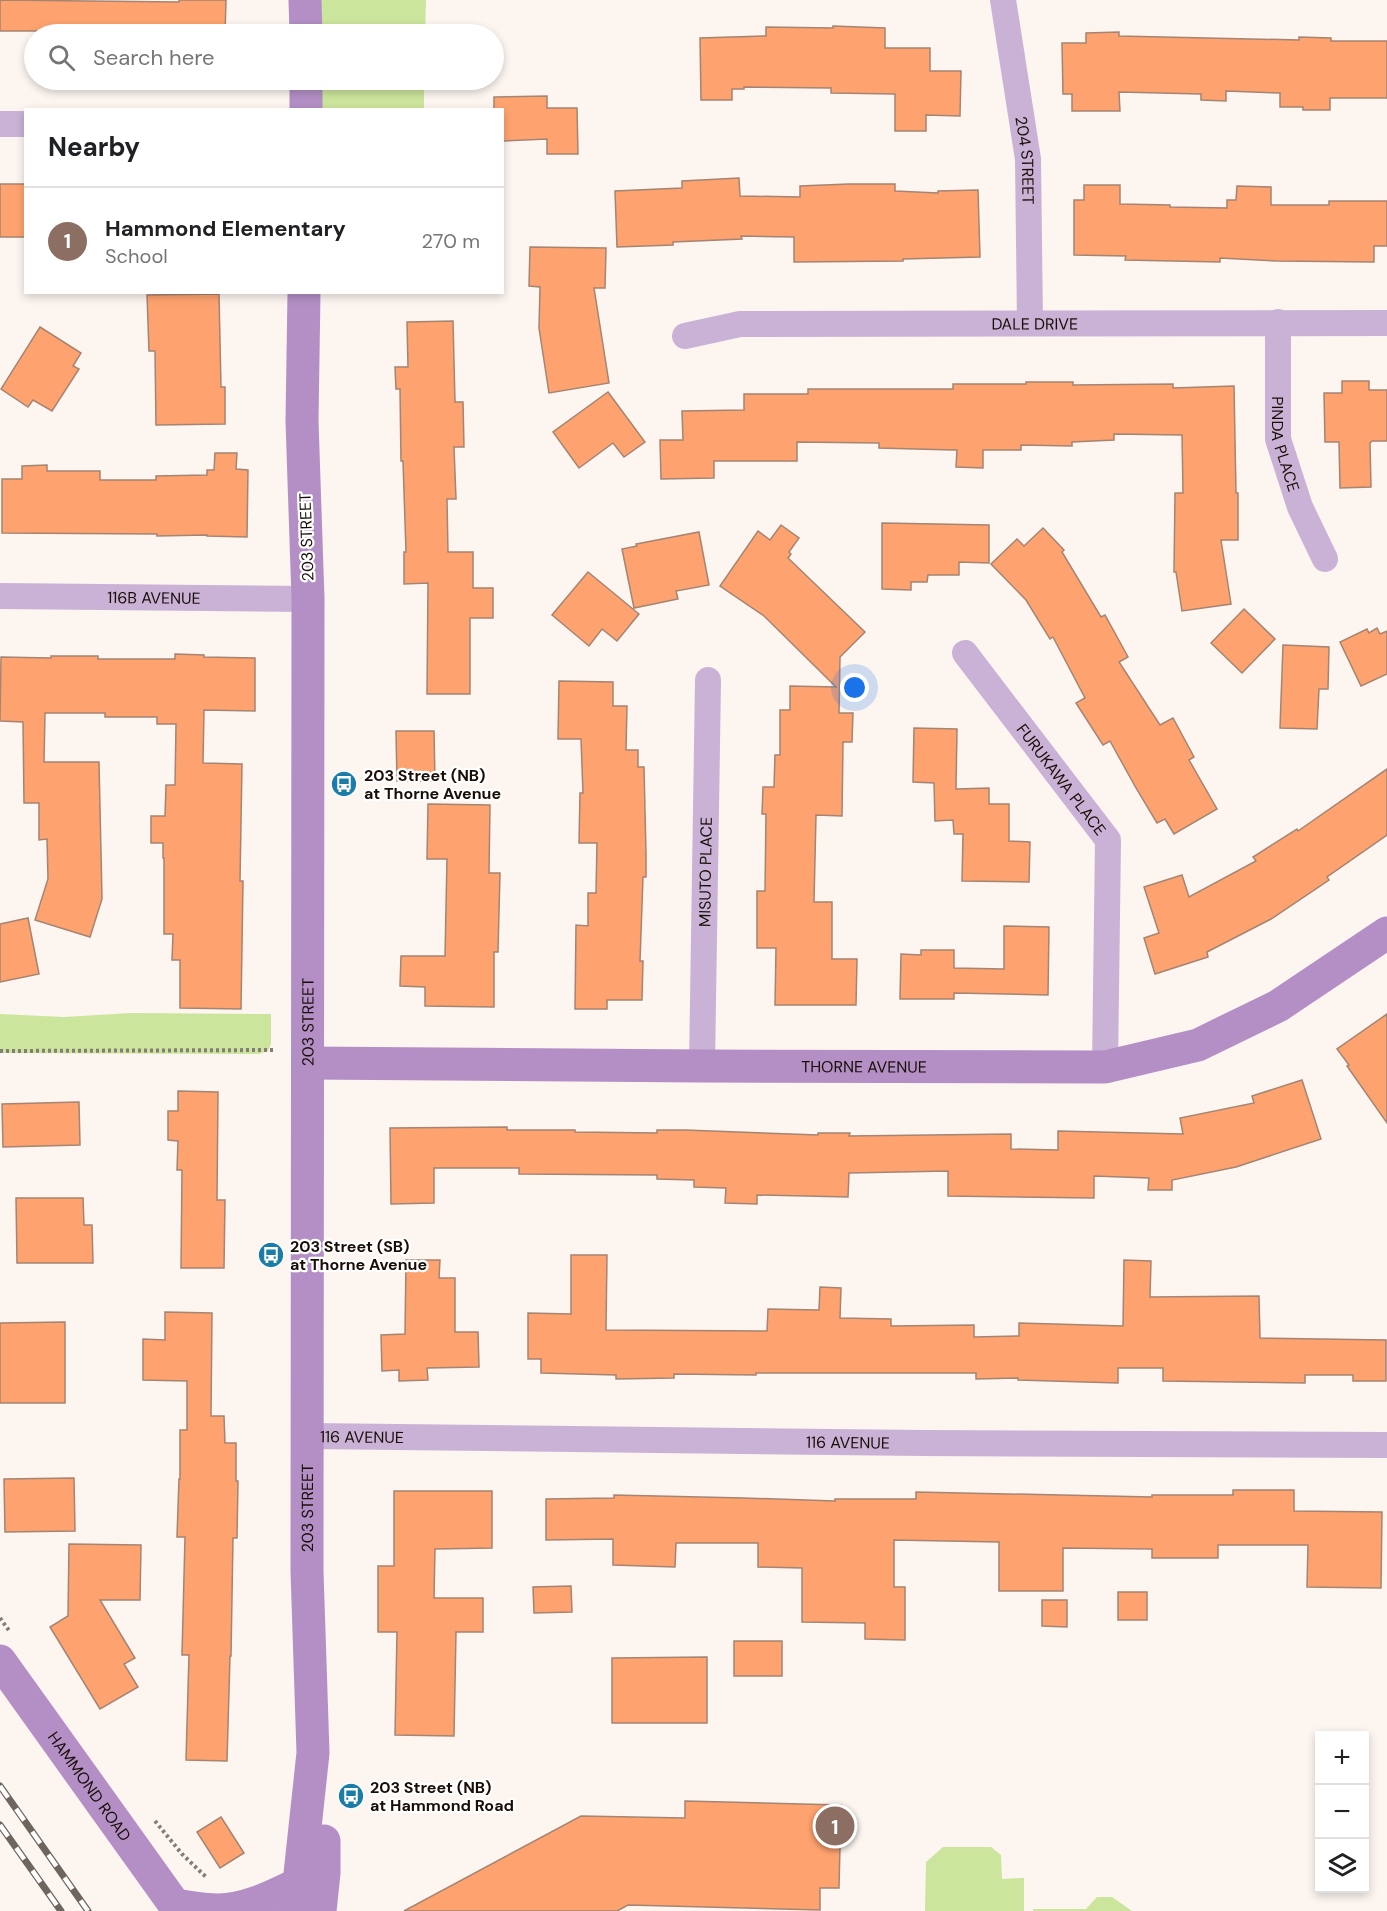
<!DOCTYPE html>
<meta charset="utf-8">
<style>
:root{--surface:#fff;--page:#f6f6f6;--text:#202124;--muted:#757577;--line:#e0e0e0;--accent:#1c7ca8}
body{margin:0;font-family:"DM Sans",sans-serif;background:var(--page);color:var(--text)}
.controls{position:absolute;right:18px;bottom:18px;display:grid;overflow:hidden;border-radius:0px;box-shadow:0 3px 9px #0003}
.controls button{width:54px;height:54px;display:grid;place-items:center;padding:0;border:0;border-bottom:2px solid var(--line);background:var(--surface);color:var(--text);font:30px sans-serif}
.you{position:absolute;left:855px;top:688px;width:21px;height:21px;margin:-15px;border:4px solid #fff;border-radius:50%;background:#1a73e8;box-shadow:0 0 0 9px #1a73e833}
.badge{display:grid;place-items:center;width:39px;height:39px;border-radius:50%;background:var(--accent);color:#fff;font-size:20px;font-weight:700}
.pin{position:absolute;translate:-50% -50%;border:3px solid #fff;box-shadow:0 2px 6px #0006}
.list{margin:0;padding:0;list-style:none}
h2{display:flex;justify-content:space-between;align-items:center;height:78px;margin:0;padding:0 24px;font-size:26px}
h2 small{font-size:20px;font-weight:400;color:var(--muted)}
.list li{display:grid;grid-template-columns:39px 1fr auto;gap:18px;align-items:center;box-sizing:border-box;height:108px;padding:0 24px;border-top:2px solid var(--line)}
.list b{display:block;font-size:22px;white-space:nowrap}
.list p{margin:0;font-size:20px;white-space:nowrap;color:var(--muted)}
.list em{font-size:20px;font-style:normal;color:var(--muted)}
.icon{flex:none;width:33px;height:33px;fill:none;stroke:currentColor;stroke-width:2;stroke-linecap:round;stroke-linejoin:round}
.map{position:relative;flex:none;width:1387px;height:1911px;overflow:hidden}
.search{position:absolute;background:var(--surface);box-shadow:0 3px 9px #0003;left:24px;top:24px;width:480px;height:66px;display:flex;align-items:center;gap:15px;box-sizing:border-box;padding:0 21px;border-radius:33px;color:var(--muted);font-size:22px}
.panel{position:absolute;background:var(--surface);box-shadow:0 3px 9px #0003;left:24px;top:108px;width:480px;height:186px;border-radius:0px}
.map>svg:first-child{display:block}
</style>
<div class="map">
<svg width="1387" height="1911" viewBox="0 0 1387 1911">
<rect width="100%" height="100%" fill="#fcf5f0"/>
<g fill="#cce59c">
<polygon points="305,0 426,0 425,34 306,34"/>
<rect x="306" y="80" width="118" height="29"/>
<polygon points="131,1013 271,1014 271,1044 268,1051 259,1054 0,1053 0,1014 64,1017"/>
<polygon points="943,1847 991,1847 1001,1855 1002,1879 1024,1878 1024,1911 925,1911 926,1862"/>
<polygon points="1097,1897 1112,1897 1132,1911 1033,1911 1033,1909 1086,1909"/>
</g>
<g fill="#fea36f" stroke="#a58472" stroke-width="1.5">
<polygon points="0,0 179,2 179,0 226,0 225,34 56,34 56,31 0,31"/>
<polygon points="833,26 885,28 885,48 930,48 930,71 961,71 960,116 926,115 926,131 895,131 895,94 831,93 831,88 744,87 744,89 732,89 732,100 701,100 700,38 766,36 766,27 833,28"/>
<polygon points="1119,32 1119,36 1299,40 1299,37 1331,38 1331,41 1387,41 1387,98 1330,98 1330,110 1303,110 1303,107 1280,107 1280,93 1226,91 1226,101 1201,100 1201,94 1119,92 1120,111 1072,111 1072,94 1063,94 1062,43 1086,43 1086,33"/>
<polygon points="547,96 547,108 577,108 578,154 547,154 547,139 502,141 502,110 494,110 494,97"/>
<polygon points="739,178 740,196 800,197 800,186 849,184 895,184 895,191 938,193 938,191 978,190 980,257 903,259 903,261 794,262 794,237 741,236 742,239 673,242 673,245 617,247 615,191 682,188 682,181"/>
<rect x="0" y="184" width="26" height="53"/>
<polygon points="1084,185 1120,185 1120,204 1170,205 1170,207 1227,208 1227,200 1236,200 1237,186 1271,187 1271,205 1329,205 1329,201 1387,201 1387,246 1374,246 1374,262 1277,261 1220,258 1220,262 1125,260 1126,256 1074,255 1074,200 1084,200"/>
<polygon points="530,247 606,248 605,288 594,288 609,383 549,393 539,328 540,287 529,286"/>
<polygon points="219,294 221,387 225,387 225,424 156,425 155,351 149,351 147,295"/>
<polygon points="453,321 455,402 463,402 464,447 454,447 456,499 447,499 448,552 473,552 473,588 493,588 493,618 470,618 470,694 427,694 428,583 404,584 404,552 406,552 403,461 401,461 400,389 396,389 395,367 408,367 407,322"/>
<polygon points="40,327 81,353 73,366 79,369 52,411 33,400 28,407 1,389"/>
<polygon points="1342,381 1369,381 1369,390 1387,390 1387,441 1372,441 1370,443 1371,487 1340,488 1339,442 1325,442 1324,393 1342,393"/>
<polygon points="1026,382 1073,382 1073,385 1173,384 1173,388 1234,386 1236,493 1238,493 1238,540 1221,540 1231,604 1182,611 1176,572 1174,572 1175,493 1183,493 1182,435 1114,434 1114,440 1072,442 1072,446 1021,445 1021,450 983,450 983,468 956,467 957,450 953,450 879,448 879,443 797,442 797,461 714,461 714,478 661,479 660,440 683,440 682,411 744,410 744,394 808,394 808,389 953,389 953,384 1026,384"/>
<polygon points="608,392 645,442 624,457 613,443 579,468 553,432"/>
<polygon points="215,453 237,453 236,469 248,470 247,537 207,536 207,535 157,536 157,534 2,533 2,479 22,479 22,466 47,465 47,471 100,471 100,480 156,480 156,476 207,475 207,470 214,470"/>
<polygon points="882,523 989,525 989,563 959,562 959,575 928,575 927,582 911,582 911,590 882,589"/>
<polygon points="781,525 799,538 789,552 791,554 788,558 865,632 840,657 839,713 853,713 852,742 843,742 842,816 816,815 814,902 832,902 832,959 857,959 856,1005 775,1005 776,948 757,948 757,891 765,891 766,814 762,814 763,787 774,787 775,755 780,755 780,710 790,710 790,686 836,687 764,616 720,586 758,531 770,540"/>
<polygon points="1043,528 1064,550 1062,552 1101,617 1105,615 1128,657 1119,662 1160,725 1173,718 1194,757 1189,760 1217,809 1174,834 1165,819 1157,823 1136,788 1110,741 1103,745 1076,703 1085,698 1053,637 1050,639 1026,600 991,564 1017,539 1024,546"/>
<polygon points="699,532 709,585 676,591 678,599 634,608 622,549 637,546 636,544"/>
<polygon points="588,572 639,614 617,641 602,629 589,646 552,615"/>
<polygon points="1244,609 1275,639 1242,673 1211,643"/>
<polygon points="1377,628 1380,634 1387,631 1387,674 1361,686 1340,642 1367,629 1369,633"/>
<polygon points="1283,645 1329,647 1328,689 1319,689 1317,729 1280,728"/>
<polygon points="175,654 204,655 204,657 255,658 255,711 204,710 203,763 242,764 240,881 243,881 241,1009 180,1008 180,960 172,960 173,934 164,934 164,858 163,858 163,843 151,843 151,816 165,816 166,785 175,785 176,724 157,724 157,717 105,717 105,713 45,713 44,762 99,762 102,899 90,937 35,920 48,879 47,839 39,840 39,803 24,803 23,722 0,721 1,657 51,658 51,656 98,656 98,659 175,659"/>
<polygon points="559,681 613,682 613,706 627,706 626,750 638,750 638,767 644,767 646,854 646,877 643,877 640,961 643,961 642,1000 607,1000 607,1009 575,1009 576,925 588,926 588,893 596,893 597,843 579,843 580,793 583,793 581,739 558,739"/>
<polygon points="914,728 957,729 956,789 989,788 989,804 1009,804 1009,841 1030,842 1029,882 962,881 963,834 954,834 953,820 935,821 934,783 913,782"/>
<polygon points="396,731 434,731 435,781 397,781"/>
<polygon points="1387,769 1387,835 1327,877 1329,880 1271,919 1207,952 1208,957 1155,974 1144,938 1159,933 1144,887 1182,875 1189,897 1256,861 1253,857 1297,829 1298,831"/>
<polygon points="428,804 490,805 489,873 500,873 498,952 494,952 494,1007 425,1006 425,987 400,986 401,956 445,956 447,859 427,859"/>
<polygon points="28,918 39,974 0,982 0,924"/>
<polygon points="1004,926 1049,927 1048,995 954,993 954,999 900,999 901,954 921,955 921,950 954,950 954,968 1004,969"/>
<polygon points="1387,1014 1387,1123 1347,1066 1349,1065 1337,1049"/>
<polygon points="1302,1080 1321,1139 1236,1167 1172,1180 1172,1190 1148,1190 1149,1178 1094,1176 1094,1198 948,1196 948,1171 849,1173 848,1197 757,1195 757,1204 725,1203 726,1188 694,1187 694,1180 657,1179 657,1175 519,1174 519,1168 434,1168 434,1203 391,1204 390,1128 507,1127 507,1130 575,1130 575,1132 657,1133 657,1130 685,1130 818,1135 818,1133 850,1133 849,1136 1011,1134 1011,1149 1058,1150 1058,1131 1183,1134 1180,1118 1254,1103 1252,1096"/>
<polygon points="178,1091 218,1092 217,1200 225,1200 224,1268 181,1268 182,1170 177,1170 178,1141 168,1140 168,1111 178,1111"/>
<polygon points="79,1102 80,1145 3,1147 2,1104"/>
<polygon points="16,1198 83,1198 84,1225 92,1225 93,1263 17,1263"/>
<polygon points="571,1255 607,1255 606,1330 767,1331 768,1309 819,1310 820,1287 841,1288 840,1318 891,1319 891,1326 974,1325 974,1337 1019,1336 1019,1323 1123,1326 1124,1260 1151,1261 1150,1297 1259,1296 1260,1338 1386,1340 1386,1381 1353,1381 1353,1375 1305,1375 1305,1383 1163,1381 1163,1368 1118,1368 1118,1383 1018,1380 1018,1378 976,1379 976,1373 756,1373 756,1375 674,1374 674,1378 616,1379 616,1375 541,1373 541,1359 528,1359 528,1313 571,1314"/>
<polygon points="406,1260 440,1260 439,1278 455,1278 455,1332 478,1332 479,1367 427,1368 428,1380 399,1381 399,1370 382,1371 381,1335 405,1334"/>
<polygon points="165,1312 212,1313 211,1416 224,1416 225,1443 236,1443 236,1481 238,1481 237,1538 233,1538 231,1656 230,1656 227,1761 186,1760 189,1655 182,1655 185,1537 177,1537 179,1479 180,1479 180,1430 187,1430 187,1381 143,1380 143,1339 165,1340"/>
<polygon points="65,1322 65,1403 0,1403 0,1323"/>
<polygon points="74,1478 75,1531 5,1532 4,1479"/>
<polygon points="1233,1490 1294,1490 1294,1511 1382,1512 1381,1588 1307,1587 1308,1545 1218,1545 1218,1558 1152,1558 1152,1549 1063,1548 1063,1591 999,1591 999,1542 894,1540 894,1587 905,1587 905,1640 865,1639 865,1623 802,1622 802,1568 758,1567 758,1543 676,1543 675,1567 613,1565 613,1539 546,1540 546,1499 614,1498 614,1495 744,1498 835,1501 835,1499 916,1499 916,1492 1152,1497 1152,1495 1233,1495"/>
<polygon points="394,1491 492,1491 492,1548 435,1549 434,1598 483,1598 483,1632 456,1632 454,1736 395,1735 397,1632 378,1632 378,1566 394,1566"/>
<polygon points="69,1544 141,1545 140,1600 100,1600 135,1658 124,1664 138,1687 100,1709 50,1627 68,1616"/>
<polygon points="571,1586 572,1612 534,1613 533,1587"/>
<rect x="1118" y="1592" width="29" height="28"/>
<polygon points="1042,1600 1067,1600 1067,1627 1042,1626"/>
<rect x="734" y="1641" width="48" height="35"/>
<polygon points="707,1657 707,1723 612,1723 612,1658"/>
<polygon points="685,1801 841,1805 839,1888 820,1888 820,1910 628,1905 617,1911 404,1911 581,1816 685,1818"/>
<polygon points="221,1817 244,1853 220,1868 197,1832"/>
</g>
<g fill="none" stroke-linecap="round" stroke-linejoin="round">
<g stroke="#857c76" stroke-width="4" stroke-dasharray="3 3" stroke-linecap="butt">
<polyline points="0,1051 276,1050"/>
<polyline points="0,1618 10,1632"/>
<polyline points="155,1821 182,1854 206,1877"/>
</g>
<g stroke="#c9b2d6" stroke-width="26">
<path id="s1" d="M1003 0 1028 159 1030 323"/>
<polyline points="0,124 26,124"/>
<path id="s2" d="M1278 322V439L1300 507 1325 559"/>
<path id="s3" d="M685 336 740 324 1387 323"/>
<path id="s4" d="M0 596 308 599"/>
<path id="s5" d="M965 653 1108 840 1105 1067"/>
<path id="s6" d="M702 1066 708 680"/>
<path id="s7" d="M308 1436 923 1443 1387 1445"/>
</g>
<g stroke="#b38fc5" stroke-width="33">
<polyline points="305,0 306,34"/>
<polyline points="306,80 306,110"/>
<path id="s8" d="M308 1063 702 1066 1105 1067 1198 1045 1278 1006 1387 933"/>
<path id="s9" d="M0 1661 179 1911"/>
<path d="M175 1905C189 1907 204 1910 218 1910 247 1910 275 1895 300 1883"/>
<path id="s10" d="M296 1911 313 1753 307 1571 308 599 302 421 304 292"/>
<polyline points="320,1911 324,1873 324,1841"/>
</g>
<g stroke="#6e655f" stroke-width="7">
<g id="rail">
<polyline points="0,1786 88,1911"/>
<polyline points="0,1825 61,1911"/>
</g>
</g>
<use href="#rail" stroke="#fff" stroke-width="4.5" stroke-dasharray="14" stroke-linecap="butt"/>
</g>
<defs>
<g id="bus-disc" transform="scale(1.35)"><circle r="9.5" fill="#1c7ca8" stroke="#fff"/><path d="M-5-6H5V4H4V6H2V4H-2V6H-4V4H-5ZM-3.5-4V0h7V-4ZM-3.5 1.2v1.5H-2V1.2ZM2 1.2v1.5H3.5V1.2Z" fill="#fff"/></g>
</defs>
<g fill-rule="evenodd">
<use href="#bus-disc" x="344" y="784"/>
<use href="#bus-disc" x="271" y="1255"/>
<use href="#bus-disc" x="351" y="1796"/>
</g>
<g text-anchor="middle" stroke-width="4.5" stroke-linejoin="round" paint-order="stroke">
<g font-size="16" fill="#180e06" stroke="#fff">
<text dy="6" stroke="none"><textPath href="#s1" startOffset="162">204 STREET</textPath></text>
<text dy="6" stroke="none"><textPath href="#s3" startOffset="351">DALE DRIVE</textPath></text>
<text dy="6" stroke="none"><textPath href="#s2" startOffset="123">PINDA PLACE</textPath></text>
<text transform="translate(306 537) rotate(-92)" y="6">203 STREET</text>
<text dy="6" stroke="none"><textPath href="#s4" startOffset="154">116B AVENUE</textPath></text>
<text dy="6" stroke="none"><textPath href="#s5" startOffset="159">FURUKAWA PLACE</textPath></text>
<text dy="6" stroke="none"><textPath href="#s6" startOffset="194">MISUTO PLACE</textPath></text>
<text dy="6" stroke="none"><textPath href="#s10" startOffset="890">203 STREET</textPath></text>
<text dy="6" stroke="none"><textPath href="#s8" startOffset="556">THORNE AVENUE</textPath></text>
<text dy="6" stroke="none"><textPath href="#s7" startOffset="54">116 AVENUE</textPath></text>
<text dy="6" stroke="none"><textPath href="#s7" startOffset="540">116 AVENUE</textPath></text>
<text dy="6" stroke="none"><textPath href="#s10" startOffset="404">203 STREET</textPath></text>
<text dy="6" stroke="none"><textPath href="#s9" startOffset="154">HAMMOND ROAD</textPath></text>
</g>
<g font-size="16" font-weight="bold" fill="#180e06" stroke="#fff" text-anchor="start">
<text x="364" y="781">203 Street (NB)<tspan x="364" dy="18">at Thorne Avenue</tspan></text>
<text x="290" y="1252">203 Street (SB)<tspan x="290" dy="18">at Thorne Avenue</tspan></text>
<text x="370" y="1793">203 Street (NB)<tspan x="370" dy="18">at Hammond Road</tspan></text>
</g>
</g>
</svg>
<div class="controls">
<button>+</button>
<button>−</button>
<button><svg class="icon" aria-label="layers" viewBox="0 0 24 24"><path d="M12 4l9 5-9 5-9-5zM3 14l9 5 9-5"/></svg></button>
</div>
<div class="you"></div>
<div class="pin badge" style="left:835px;top:1826px;background:#8d6e63">1</div>
<div class="search"><svg class="icon" aria-label="search" viewBox="0 0 24 24"><circle cx="10" cy="10" r="6"/><path d="M15 15l6 6"/></svg>Search here</div>
<section class="panel">
<h2>Nearby<small></small></h2>
<ul class="list">
<li><span class="badge" style="background:#8d6e63">1</span><div><b>Hammond Elementary</b><p>School</p></div><em>270 m</em></li>
</ul>
</section>
</div>
